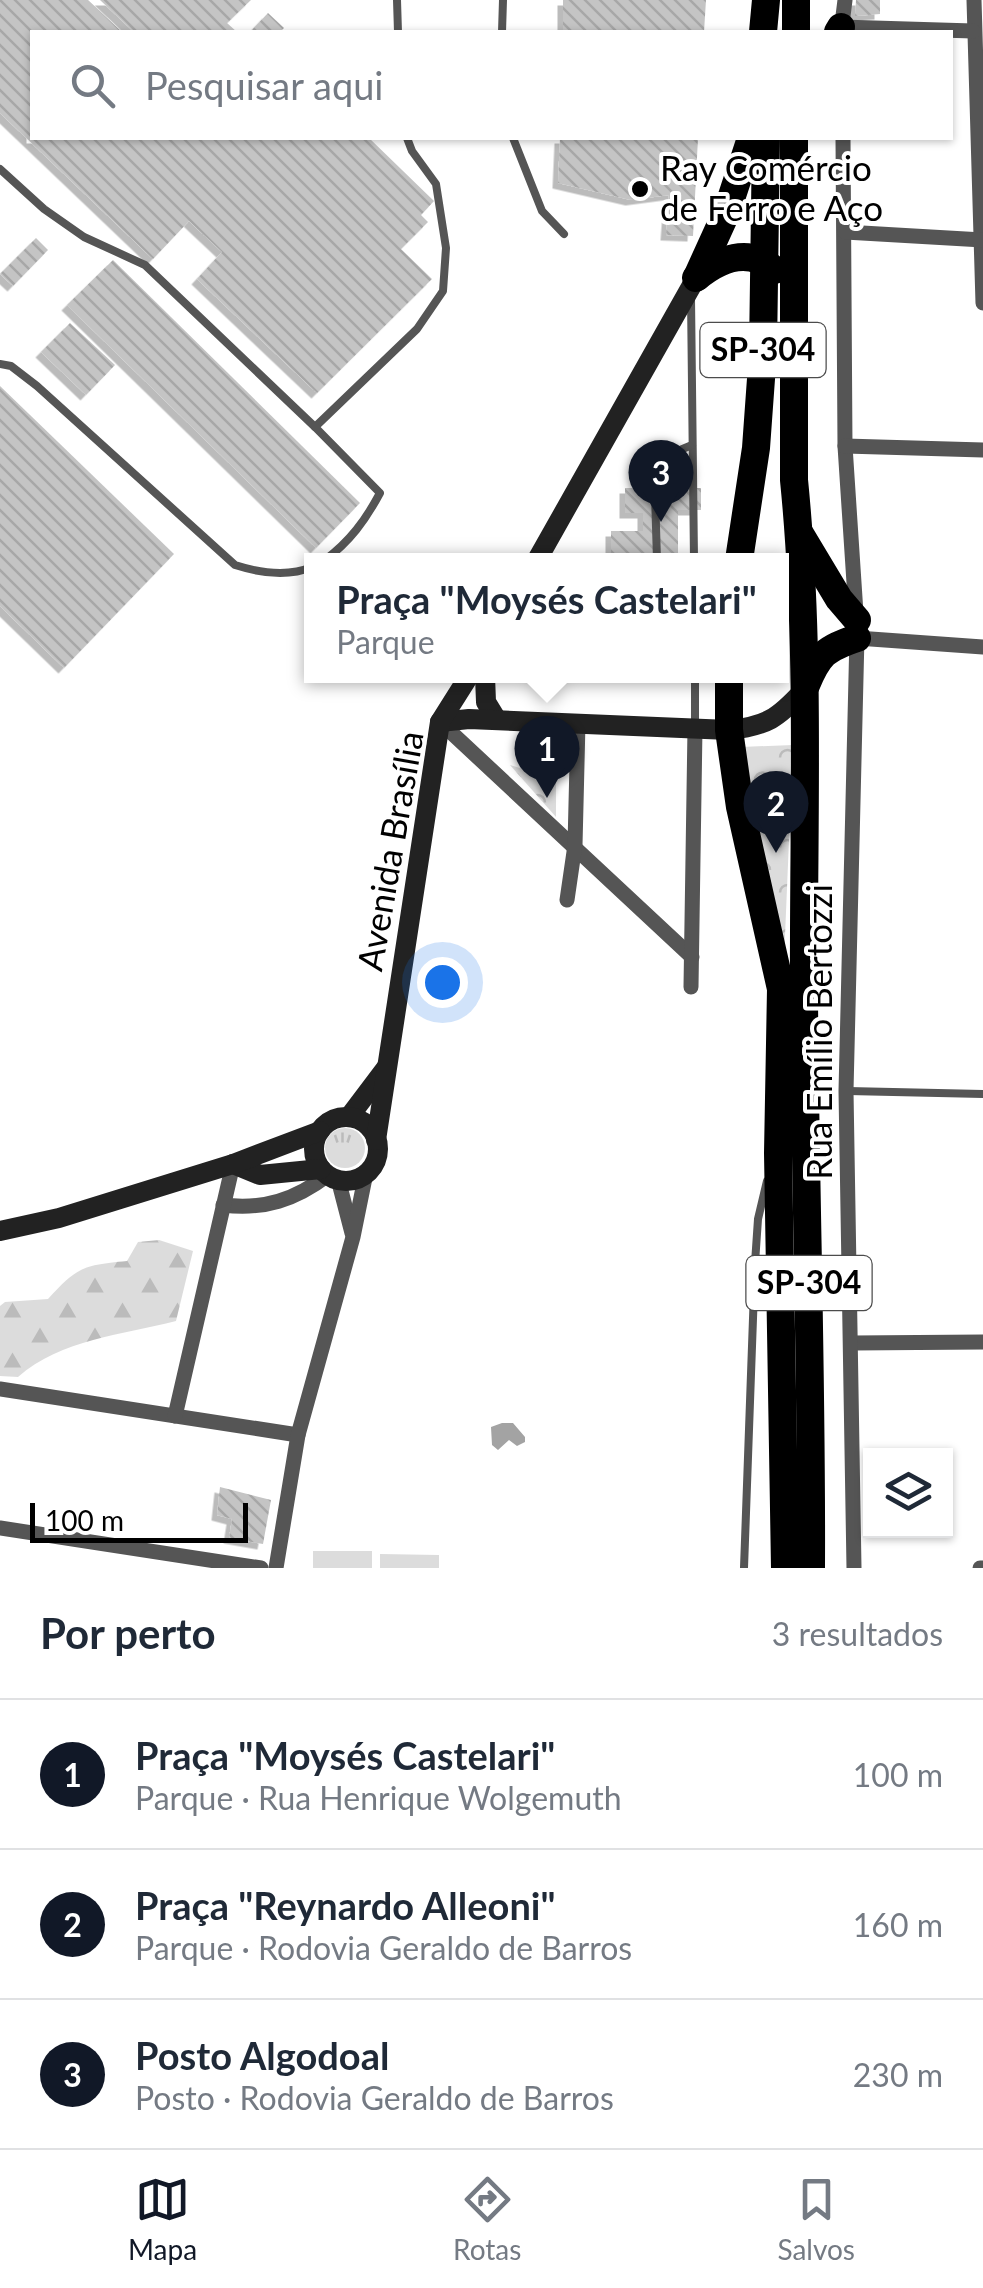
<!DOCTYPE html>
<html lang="pt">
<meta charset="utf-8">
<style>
:root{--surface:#fff;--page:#f6f6f7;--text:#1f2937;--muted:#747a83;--line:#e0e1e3;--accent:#111827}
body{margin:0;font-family:Lato,sans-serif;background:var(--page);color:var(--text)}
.controls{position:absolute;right:30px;bottom:30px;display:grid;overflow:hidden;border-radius:0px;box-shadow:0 2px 8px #0004}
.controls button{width:90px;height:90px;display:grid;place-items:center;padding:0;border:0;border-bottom:2px solid var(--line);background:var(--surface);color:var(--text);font:50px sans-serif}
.scale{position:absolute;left:30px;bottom:25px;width:218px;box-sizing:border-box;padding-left:10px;border:5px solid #000;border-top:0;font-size:28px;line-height:35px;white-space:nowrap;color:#000;-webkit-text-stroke:8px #fff;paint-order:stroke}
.you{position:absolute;left:442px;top:982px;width:35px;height:35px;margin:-25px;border:8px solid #fff;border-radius:50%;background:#1a73e8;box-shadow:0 0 0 15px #1a73e833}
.badge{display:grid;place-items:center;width:65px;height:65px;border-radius:50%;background:var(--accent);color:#fff;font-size:32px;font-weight:700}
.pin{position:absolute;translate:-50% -82px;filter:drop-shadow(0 2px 5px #0008)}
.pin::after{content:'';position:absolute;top:52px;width:35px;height:30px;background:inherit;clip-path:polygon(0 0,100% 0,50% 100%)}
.popup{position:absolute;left:304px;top:553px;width:485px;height:130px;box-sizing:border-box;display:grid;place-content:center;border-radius:0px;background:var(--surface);filter:drop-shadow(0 2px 8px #0005);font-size:32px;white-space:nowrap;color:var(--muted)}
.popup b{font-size:38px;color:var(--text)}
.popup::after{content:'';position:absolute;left:50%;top:100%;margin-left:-20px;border:20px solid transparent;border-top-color:var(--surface)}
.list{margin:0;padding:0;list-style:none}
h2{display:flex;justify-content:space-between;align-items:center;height:130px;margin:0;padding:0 40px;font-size:42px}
h2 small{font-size:32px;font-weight:400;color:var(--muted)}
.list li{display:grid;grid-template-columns:65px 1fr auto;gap:30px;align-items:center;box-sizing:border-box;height:150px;padding:0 40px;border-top:2px solid var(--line)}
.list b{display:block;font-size:38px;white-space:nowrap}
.list p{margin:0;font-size:32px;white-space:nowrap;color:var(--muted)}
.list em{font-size:32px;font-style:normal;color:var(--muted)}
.icon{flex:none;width:55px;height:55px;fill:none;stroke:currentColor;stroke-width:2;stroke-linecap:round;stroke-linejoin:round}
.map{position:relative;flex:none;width:983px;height:1568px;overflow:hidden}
.search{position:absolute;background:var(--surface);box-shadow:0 2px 8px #0004;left:30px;right:30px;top:30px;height:110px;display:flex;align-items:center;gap:25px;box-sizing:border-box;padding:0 35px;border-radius:0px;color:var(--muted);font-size:38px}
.sheet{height:580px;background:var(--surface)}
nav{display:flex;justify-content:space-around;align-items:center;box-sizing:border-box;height:140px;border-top:2px solid var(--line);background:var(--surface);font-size:28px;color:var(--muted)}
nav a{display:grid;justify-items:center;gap:5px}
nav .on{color:var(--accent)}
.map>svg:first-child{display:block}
</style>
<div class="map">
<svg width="983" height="1568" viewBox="0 0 983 1568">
<defs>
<pattern id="grass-tufts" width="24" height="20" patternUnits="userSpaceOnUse" patternTransform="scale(2.5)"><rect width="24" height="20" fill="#dcdcdc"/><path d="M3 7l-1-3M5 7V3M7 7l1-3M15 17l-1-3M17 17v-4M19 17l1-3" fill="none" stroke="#bbb"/></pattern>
<pattern id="forest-firs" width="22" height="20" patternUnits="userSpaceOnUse" patternTransform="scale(2.5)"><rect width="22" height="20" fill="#dcdcdc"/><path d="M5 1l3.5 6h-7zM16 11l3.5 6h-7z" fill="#bbb"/></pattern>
<pattern id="park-crowns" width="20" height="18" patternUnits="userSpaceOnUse" patternTransform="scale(2.5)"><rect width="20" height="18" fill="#dcdcdc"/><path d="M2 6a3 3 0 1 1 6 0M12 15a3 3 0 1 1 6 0" fill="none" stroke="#bbb"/></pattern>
<pattern id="building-back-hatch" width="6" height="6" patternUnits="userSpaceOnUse" patternTransform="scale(2.5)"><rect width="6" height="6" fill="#c4c4c4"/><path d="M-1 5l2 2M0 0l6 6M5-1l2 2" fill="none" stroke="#a7a7a7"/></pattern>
<filter id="shadow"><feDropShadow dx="-5.5" dy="5.5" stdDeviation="0" flood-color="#0004"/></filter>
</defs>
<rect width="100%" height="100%" fill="#fff"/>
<circle fill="url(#grass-tufts)" cx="345" cy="1148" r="20"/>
<path fill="url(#forest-firs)" d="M159 1240 193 1251 176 1321C123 1335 61 1339 18 1377L0 1376V1306L5 1302 48 1299C77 1267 84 1265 127 1261L138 1242Z"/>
<g fill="url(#park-crowns)">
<polygon points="793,745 784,960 741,747"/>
<polygon points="510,765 556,779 556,817"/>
</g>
<g fill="#dcdcdc">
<rect x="313" y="1551" width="59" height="17"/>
<polygon points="380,1554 439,1555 439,1568 380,1568"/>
</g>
<polygon fill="#a3a3a3" points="502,1423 513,1423 525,1437 525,1442 517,1446 509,1440 498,1450 492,1445 491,1427"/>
<g fill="url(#building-back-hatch)" filter="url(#shadow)">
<polygon points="0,0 88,0 122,32 32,32 32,138 369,138 434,201 421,215 428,222 401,249 432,279 317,393 197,279 222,252 189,221 153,259 0,113"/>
<polygon points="100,0 251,0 227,23 237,32 134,32"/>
<polygon points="563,0 706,0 704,32 563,32"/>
<polygon points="856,0 880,0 880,14 855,16"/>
<polygon points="268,13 284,28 280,32 250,32"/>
<polygon points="560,138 698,138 693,236 666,235 669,195 631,200 558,183"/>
<polygon points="36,238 48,250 13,286 0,274"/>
<polygon points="113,260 360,503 316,548 67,305"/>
<polygon points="70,323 115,365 86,395 41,352"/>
<polygon points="0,386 174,554 64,668 0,606"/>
<polygon points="625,488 701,488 701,510 678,510 678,557 611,557 611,531 643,531 643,513 625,513"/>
<polygon points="220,1487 271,1500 263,1544 229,1538 232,1519 217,1515"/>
</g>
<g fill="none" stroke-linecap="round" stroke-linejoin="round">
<g stroke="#555" stroke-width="8">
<polyline points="397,0 398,32"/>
<polyline points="502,32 503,0"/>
<polyline points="513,138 542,211 564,234"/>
<polyline points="0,169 44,209 84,237 145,265 315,427 417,329 443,291 446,248 436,184 412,151 407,138"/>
<polyline points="691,298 694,560"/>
<path d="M0 364 11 366 37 386 235 565C260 573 288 577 312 567"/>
<path d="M315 427 380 493C365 521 350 541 325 560"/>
<polyline points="657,560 654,461 692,445"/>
<polyline points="695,676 695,726"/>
<polyline points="848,1091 983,1094"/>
<polyline points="744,1568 755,1263 758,1219 767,1181"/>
</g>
<g stroke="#555" stroke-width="15">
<polyline points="974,0 983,303"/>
<polyline points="841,27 973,31"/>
<polyline points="841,32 845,0"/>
<polyline points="843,138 845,446 856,613"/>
<polyline points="845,232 983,240"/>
<polyline points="845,446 983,450"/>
<polyline points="857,638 983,647"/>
<polyline points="440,722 692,957"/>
<polyline points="567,900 575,845 578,723"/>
<polyline points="691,987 695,728"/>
<polyline points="338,1179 352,1233"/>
<path d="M223 1205C264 1210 295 1200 328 1175"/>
<polyline points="853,1343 983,1342"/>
<polyline points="0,1389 298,1435"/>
<polyline points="175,1416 233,1164"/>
<polyline points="0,1528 261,1568"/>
<polyline points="276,1568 298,1435 353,1237 366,1173"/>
<polyline points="854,1568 846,1091 857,636"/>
<polyline points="980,1568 983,1568"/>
</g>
<g stroke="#222" stroke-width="20">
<polyline points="537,560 696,278"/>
<polyline points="485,676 486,702 497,720"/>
<path d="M440 722 469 719 729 730C767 726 778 718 803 691"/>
<polyline points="349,1117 386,1068"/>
<circle cx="346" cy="1149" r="32"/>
<polyline points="376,1140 440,722 469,676"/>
<polyline points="233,1164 260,1175 321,1169"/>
<polyline points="0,1231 59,1218 233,1164 320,1131"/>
</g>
<g stroke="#000" stroke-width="28">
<polyline points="763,32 766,0"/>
<polyline points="796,32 796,0"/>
<polyline points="838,32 841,27"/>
<path d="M794 138V480C811 650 803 823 804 993 805 1185 812 1376 811 1568"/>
<polyline points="697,277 727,211 751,138"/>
<path d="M696 278C719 259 749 246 774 270"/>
<polyline points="800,534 839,599 857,620"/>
<polyline points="739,560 756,448 763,351 766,138"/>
<polyline points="729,676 729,730 740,807 781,989 778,1153 785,1568"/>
<path d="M806 685C819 654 825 649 857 638"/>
</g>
</g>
<circle fill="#000" stroke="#fff" stroke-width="4" cx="640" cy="189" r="10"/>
<g text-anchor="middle" stroke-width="8" stroke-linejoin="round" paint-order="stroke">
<g fill="#fff" stroke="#4c4c4c" stroke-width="2.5">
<rect x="700.5" y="323" width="125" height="54" rx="8"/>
<rect x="746.5" y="1256" width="125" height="54" rx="8"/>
</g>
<g font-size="32" font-weight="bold" fill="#000">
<text x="763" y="361">SP-304</text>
<text x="809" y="1294">SP-304</text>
</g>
<g font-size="35" fill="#000" stroke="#fff" text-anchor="start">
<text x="660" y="181">Ray Comércio<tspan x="660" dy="40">de Ferro e Aço</tspan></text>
</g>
<g font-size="35" fill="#000" stroke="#fff">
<text transform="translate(391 851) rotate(-80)" y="12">Avenida Brasília</text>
<text transform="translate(820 1032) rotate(-90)" y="12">Rua Emílio Bertozzi</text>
</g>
</g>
</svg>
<div class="controls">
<button><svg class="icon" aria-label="layers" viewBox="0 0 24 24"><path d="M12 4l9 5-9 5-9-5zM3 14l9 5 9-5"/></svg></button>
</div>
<div class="scale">100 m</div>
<div class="you"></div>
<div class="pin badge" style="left:547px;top:798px">1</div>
<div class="popup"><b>Praça &quot;Moysés Castelari&quot;</b>Parque</div>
<div class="pin badge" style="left:776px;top:853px">2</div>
<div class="pin badge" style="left:661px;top:522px">3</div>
<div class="search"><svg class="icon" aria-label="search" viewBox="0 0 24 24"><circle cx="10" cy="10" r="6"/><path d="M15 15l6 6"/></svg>Pesquisar aqui</div>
</div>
<section class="sheet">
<h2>Por perto<small>3 resultados</small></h2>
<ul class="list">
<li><span class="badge">1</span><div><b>Praça &quot;Moysés Castelari&quot;</b><p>Parque · Rua Henrique Wolgemuth</p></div><em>100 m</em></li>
<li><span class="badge">2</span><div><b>Praça &quot;Reynardo Alleoni&quot;</b><p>Parque · Rodovia Geraldo de Barros</p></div><em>160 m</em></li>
<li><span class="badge">3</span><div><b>Posto Algodoal</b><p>Posto · Rodovia Geraldo de Barros</p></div><em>230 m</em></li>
</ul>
</section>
<nav>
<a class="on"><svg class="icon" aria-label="map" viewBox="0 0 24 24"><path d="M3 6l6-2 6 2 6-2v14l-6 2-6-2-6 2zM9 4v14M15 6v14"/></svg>Mapa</a>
<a><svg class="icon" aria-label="directions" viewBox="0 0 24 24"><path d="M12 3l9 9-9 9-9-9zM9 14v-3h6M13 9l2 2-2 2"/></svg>Rotas</a>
<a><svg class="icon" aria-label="saved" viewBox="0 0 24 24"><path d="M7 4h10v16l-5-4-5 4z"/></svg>Salvos</a>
</nav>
